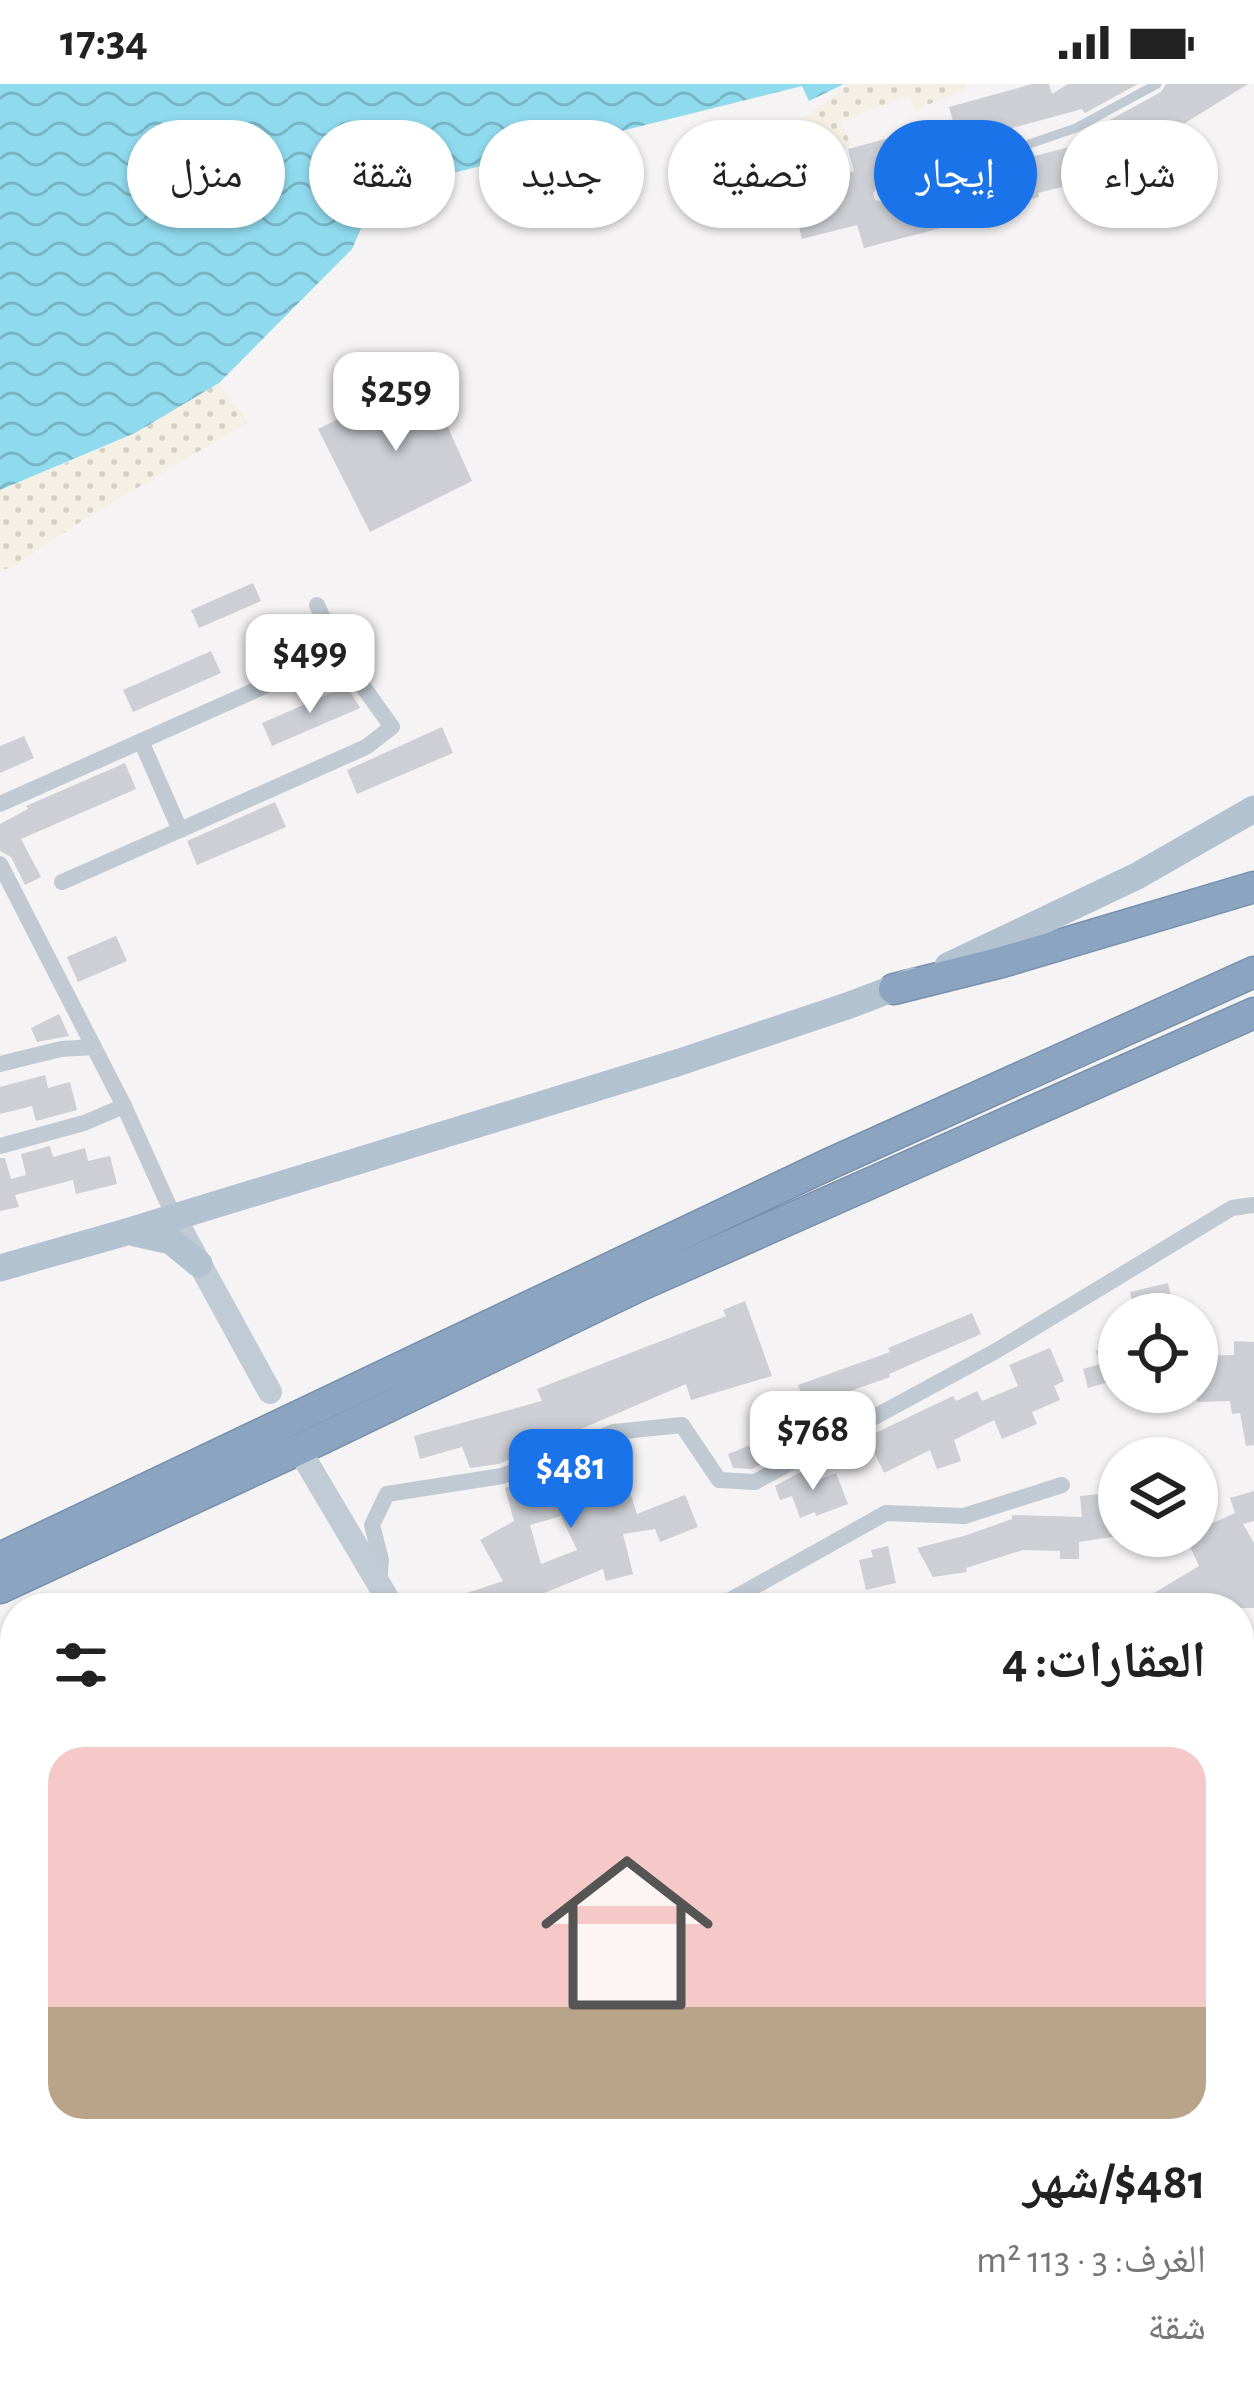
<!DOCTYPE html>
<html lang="ar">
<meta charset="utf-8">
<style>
body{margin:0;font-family:"Alegreya Sans","Noto Naskh Arabic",sans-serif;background:#f6f6f6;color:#222;direction:rtl;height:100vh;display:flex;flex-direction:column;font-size:45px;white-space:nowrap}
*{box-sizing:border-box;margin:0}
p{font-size:39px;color:#767676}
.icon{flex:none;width:66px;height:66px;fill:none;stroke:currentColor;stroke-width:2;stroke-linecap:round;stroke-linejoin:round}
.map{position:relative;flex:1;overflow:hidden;direction:ltr}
.drawer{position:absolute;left:0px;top:1509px;width:1254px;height:807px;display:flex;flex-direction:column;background:#fff;border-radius:48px 48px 0 0;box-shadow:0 3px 9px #0004;direction:rtl}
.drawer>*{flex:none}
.guide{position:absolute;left:36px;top:36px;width:1182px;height:108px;direction:rtl;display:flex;gap:24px}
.buttons{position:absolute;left:1098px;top:1209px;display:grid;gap:24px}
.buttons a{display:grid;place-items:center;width:120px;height:120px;border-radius:50%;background:#fff;box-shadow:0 3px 9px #0004;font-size:60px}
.price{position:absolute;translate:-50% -102px;padding:0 27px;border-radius:24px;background:#fff;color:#222;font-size:39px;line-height:78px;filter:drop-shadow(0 3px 6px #0008)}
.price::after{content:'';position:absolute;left:50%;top:72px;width:36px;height:27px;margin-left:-18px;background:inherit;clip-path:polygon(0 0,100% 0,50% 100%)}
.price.current{background:#1a73e8;color:#fff}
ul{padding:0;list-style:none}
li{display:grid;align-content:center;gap:24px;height:636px;padding:0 48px}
li span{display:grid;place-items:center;height:372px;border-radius:36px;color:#555}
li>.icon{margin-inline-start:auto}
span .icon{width:216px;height:216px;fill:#fffc;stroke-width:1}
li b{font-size:51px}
h2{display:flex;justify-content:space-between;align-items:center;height:144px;padding:0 48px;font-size:51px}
.tag{padding:0 42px;border-radius:54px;background:#fff;box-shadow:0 3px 9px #0004;font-size:42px;line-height:108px}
.tag.current{background:#1a73e8;color:#fff}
.status{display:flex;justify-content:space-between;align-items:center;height:84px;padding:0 60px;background:#fff;direction:ltr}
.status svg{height:33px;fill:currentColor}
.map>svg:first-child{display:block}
</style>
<div class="status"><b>17:34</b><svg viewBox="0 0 49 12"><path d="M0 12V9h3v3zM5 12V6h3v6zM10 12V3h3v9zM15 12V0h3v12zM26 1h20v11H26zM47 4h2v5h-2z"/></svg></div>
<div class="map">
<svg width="1254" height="2315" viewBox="0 0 1254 2315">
<defs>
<pattern id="sand-dots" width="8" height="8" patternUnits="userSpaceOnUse" patternTransform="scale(3)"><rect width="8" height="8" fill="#f5f0e5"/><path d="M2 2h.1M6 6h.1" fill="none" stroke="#d4d0c7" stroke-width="1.8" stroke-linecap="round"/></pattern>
<pattern id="water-waves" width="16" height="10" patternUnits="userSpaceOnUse" patternTransform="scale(3)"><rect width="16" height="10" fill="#90daee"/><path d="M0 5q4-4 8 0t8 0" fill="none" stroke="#78b4c4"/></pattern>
</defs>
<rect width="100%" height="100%" fill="#f5f3f3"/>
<!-- sand -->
<g fill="url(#sand-dots)">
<path d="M848,0H969L959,8L915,26L908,12L841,37L851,61L778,90L766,52L812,28Z"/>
<path d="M219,299L248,338L83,436L13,483L0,486V406L107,362Z"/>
</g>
<!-- water -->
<path fill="url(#water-waves)" d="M0,0H844L809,17L802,2L377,108L352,165L219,299L135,349L0,406Z"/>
<!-- building -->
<g fill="#cdcfd5" fill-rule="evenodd">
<path d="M1032,0H1049L1052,10L1068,0H1138L1085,29L1082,25L953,60L957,75L878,102L873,109L875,116L885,119L962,92L963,99L994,92L992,83L1101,55L1095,44L1161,8L1166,0H1248L1156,57L1105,84L1106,92L1038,109L1039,113L983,129L984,133L864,164L857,141L802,155L789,104L854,87L848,65L953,37L949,23Z"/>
<path d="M425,292L472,397L370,448L318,345Z"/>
<path d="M253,499L261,517L199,544L191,526Z"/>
<path d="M211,567L221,589L133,628L123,606Z"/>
<path d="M347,602L360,624L272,662L262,639Z"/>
<path d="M442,643L453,669L357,710L347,686Z"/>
<path d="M24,652L34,674L0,689V662Z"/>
<path d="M125,679L136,705L21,755L41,793L25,801L11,773L0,767V740L28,725L26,722Z"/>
<path d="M275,718L286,743L197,781L187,757Z"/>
<path d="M116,852L127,877L78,898L67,873Z"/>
<path d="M59,930L69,952L37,958L31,944Z"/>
<path d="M45,991L48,1004L70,998L77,1026L36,1037L32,1022L0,1030V1003Z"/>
<path d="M50,1062L53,1073L85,1064L88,1077L110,1072L117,1100L76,1110L73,1096L15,1111L19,1123L0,1127V1074H5L11,1095L26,1091L21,1070Z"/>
<path d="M1168,1199L1174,1226L1156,1230H1135L1130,1208Z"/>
<path d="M745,1217L772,1292L691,1316L686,1300L499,1380L470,1384L462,1363L420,1375L414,1352L542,1317L537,1305L726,1232L723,1226Z"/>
<path d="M972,1229L981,1250L889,1290L890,1293L806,1323L798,1301L890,1268L888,1264Z"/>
<path d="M1234,1257L1254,1258V1361L1246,1362L1240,1329L1232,1330L1230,1317L1197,1318V1272L1234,1271Z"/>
<path d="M1119,1260V1295L1088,1304L1083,1285L1100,1280L1096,1267Z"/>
<path d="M1050,1264L1064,1297L1054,1302L1060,1316L1032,1328L1037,1340L1002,1355L994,1336L954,1356L961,1377L937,1385L930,1366L884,1389L867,1353L953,1312L956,1317L977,1307L982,1317L1018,1302L1009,1281Z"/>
<path d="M795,1327L804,1357L752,1385L733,1384L728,1370L766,1355L761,1338Z"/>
<path d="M615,1363L637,1430L685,1411L698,1443L660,1458L655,1445L623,1450L633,1490L606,1497L603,1485L542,1510L545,1518L527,1524H473L467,1509L503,1497L480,1456L514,1437L505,1404ZM561,1432L577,1466L541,1480L530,1441Z"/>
<path d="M812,1382L818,1396L836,1389L848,1420L816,1432L815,1428L800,1434L792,1412L780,1416L775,1402Z"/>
<path d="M1254,1407V1437L1243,1440L1254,1459V1524H1129L1199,1482L1185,1452H1197V1446L1235,1429L1230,1414Z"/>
<path d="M1119,1409V1452L1079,1458V1475H1060V1467L1023,1466L966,1484L967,1488L933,1493L917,1464L964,1452L1012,1435V1431L1082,1433L1080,1412L1100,1410L1102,1415Z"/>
<path d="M888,1462L896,1499L866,1506L859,1476L873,1473L871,1466Z"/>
</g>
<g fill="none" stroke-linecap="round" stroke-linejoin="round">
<defs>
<g id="motorway">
<path d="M894,905L1002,878L1254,803"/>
<path d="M0,1474L829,1080L1254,888"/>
<path d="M0,1504L319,1356L641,1201L1254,929"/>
</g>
</defs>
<!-- motorway casing -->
<use href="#motorway" stroke="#7690ad" stroke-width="33"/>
<!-- path -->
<path stroke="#7ad0a6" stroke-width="3" stroke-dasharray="9 6" stroke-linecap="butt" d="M1243,1757L1254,1776"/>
<!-- service -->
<path stroke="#c1cad2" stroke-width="9" d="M882,110L1076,44L1157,0"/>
<!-- minor -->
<g stroke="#c1cad2" stroke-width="16">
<path d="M141,657L180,746L366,663L392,643L339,569"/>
<path d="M0,720L339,569L317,521"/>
<path d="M0,780L124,1022L174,1133"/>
<path d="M62,798L180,746"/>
<path d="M0,980L61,965L94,963"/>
<path d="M0,1062L84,1039L124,1022"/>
<path d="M379,1500L381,1476L372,1441L387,1410L502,1392L614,1348L682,1341L719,1396L755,1398L996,1267L1232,1124L1254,1121"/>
<path d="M716,1524L886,1429L964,1432L1062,1401"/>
<path d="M1239,2043L1254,2035"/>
<path d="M0,2260L15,2252"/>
<path d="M314,2301L339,2315"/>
<path d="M1168,2301L1176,2315"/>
<path d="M138,2315L178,2306L224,2307L241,2301"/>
<path d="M606,2315L644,2301"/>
<path d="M704,2315L711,2301"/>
<path d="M1076,2315L1093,2301"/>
</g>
<!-- secondary -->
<g stroke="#c1cbd6" stroke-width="24">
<path d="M174,1133L270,1308"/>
<path d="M300,1367L393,1524"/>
<path d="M792,2301L799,2315"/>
</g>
<!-- primary -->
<g stroke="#b3c2d1" stroke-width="27">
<path d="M948,882L1137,792L1254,725"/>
<path d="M135,1149L171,1157L199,1180"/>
<path d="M0,1184L123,1149L680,978L847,922L913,897"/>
</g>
<!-- motorway -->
<use href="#motorway" stroke="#8ba5c1" stroke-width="30"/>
</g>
</svg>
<div class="buttons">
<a><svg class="icon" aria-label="locate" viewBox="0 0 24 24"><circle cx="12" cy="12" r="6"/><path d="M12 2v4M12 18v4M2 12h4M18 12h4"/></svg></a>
<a><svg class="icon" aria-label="layers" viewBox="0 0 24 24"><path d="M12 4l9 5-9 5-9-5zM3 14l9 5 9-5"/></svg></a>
</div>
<b class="price" style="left:396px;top:370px">$259</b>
<b class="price" style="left:310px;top:632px">$499</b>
<b class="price" style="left:813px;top:1409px">$768</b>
<b class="price current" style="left:571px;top:1447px">$481</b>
<div class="guide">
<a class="tag">شراء</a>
<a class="tag current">إيجار</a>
<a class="tag">تصفية</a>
<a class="tag">جديد</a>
<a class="tag">شقة</a>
<a class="tag">منزل</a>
</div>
<section class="drawer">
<h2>العقارات: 4<svg class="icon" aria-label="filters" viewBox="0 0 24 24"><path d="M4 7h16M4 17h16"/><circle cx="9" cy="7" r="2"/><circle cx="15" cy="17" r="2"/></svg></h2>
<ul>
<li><span style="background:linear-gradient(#f6c9c9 70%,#b9a48a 0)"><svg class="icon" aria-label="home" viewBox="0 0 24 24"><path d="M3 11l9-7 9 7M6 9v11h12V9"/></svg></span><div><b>$481/شهر</b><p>الغرف: 3 · 113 m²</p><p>شقة</p></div></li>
</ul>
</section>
</div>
